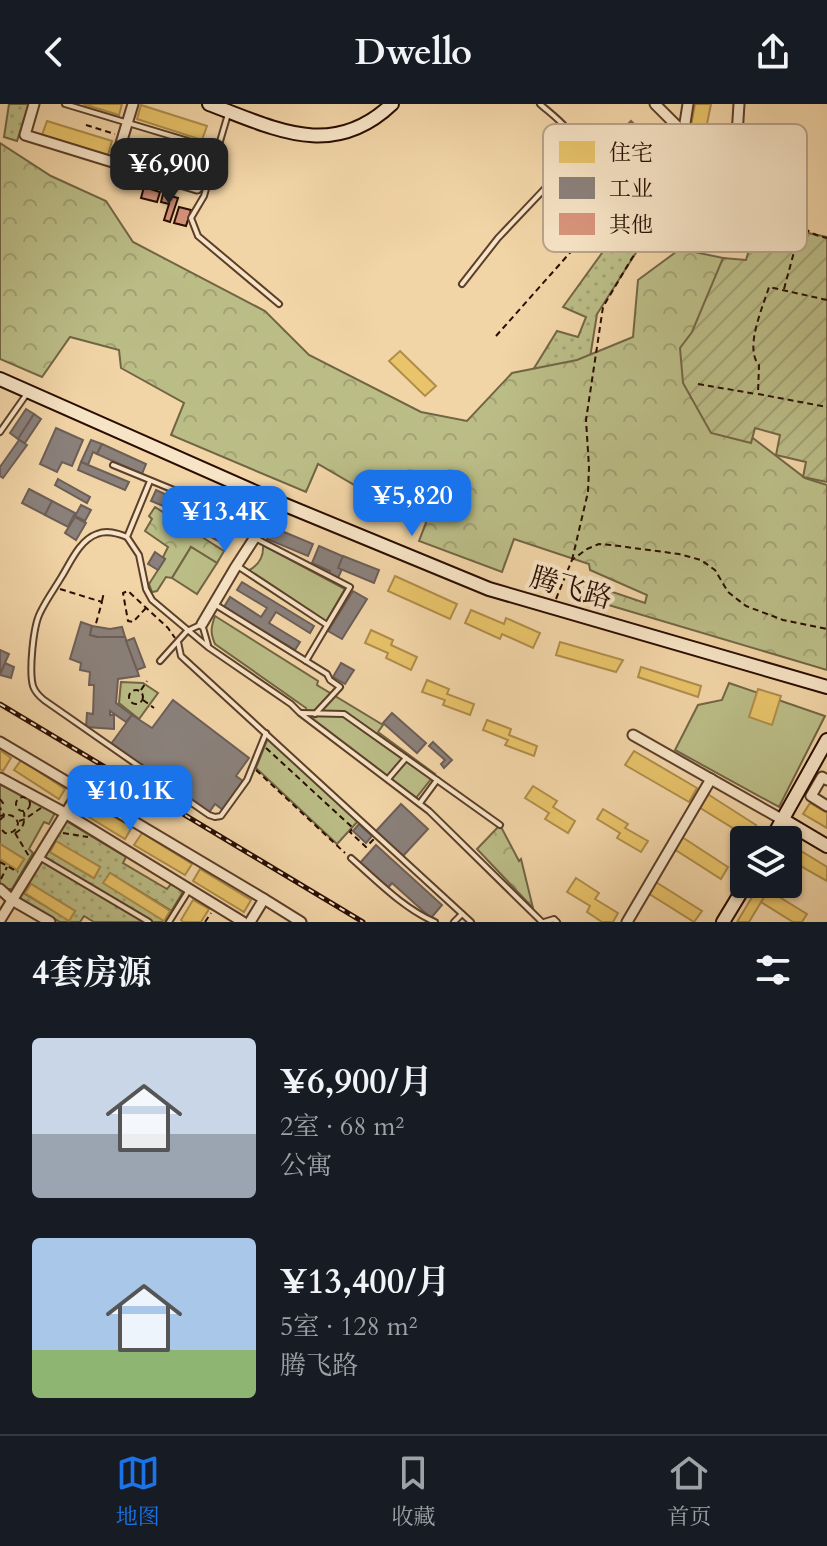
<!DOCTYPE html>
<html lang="zh">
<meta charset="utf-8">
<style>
body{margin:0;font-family:Cardo,"Noto Serif SC",serif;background:#20242c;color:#f1f3f6;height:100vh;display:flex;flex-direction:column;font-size:30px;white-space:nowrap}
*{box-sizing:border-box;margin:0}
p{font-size:26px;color:#9ea1a6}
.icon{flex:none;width:44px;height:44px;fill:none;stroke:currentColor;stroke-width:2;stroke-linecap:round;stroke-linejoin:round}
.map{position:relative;height:818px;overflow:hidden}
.drawer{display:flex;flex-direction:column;background:#171b24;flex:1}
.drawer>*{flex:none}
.controls{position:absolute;left:730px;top:722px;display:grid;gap:16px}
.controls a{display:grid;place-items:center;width:72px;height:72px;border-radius:8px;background:#171b24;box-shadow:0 2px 6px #0004;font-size:40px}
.price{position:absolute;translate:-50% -68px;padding:0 18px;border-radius:16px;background:#1a73e8;color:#fff;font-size:26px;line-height:52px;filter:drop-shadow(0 2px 4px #0008)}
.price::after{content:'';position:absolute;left:50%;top:48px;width:24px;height:18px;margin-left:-12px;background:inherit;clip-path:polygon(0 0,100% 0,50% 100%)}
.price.current{background:#222;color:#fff}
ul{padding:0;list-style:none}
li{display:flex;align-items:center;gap:24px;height:200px;padding:0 32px}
li span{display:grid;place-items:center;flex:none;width:224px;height:160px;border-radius:8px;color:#555}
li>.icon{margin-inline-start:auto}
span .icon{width:96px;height:96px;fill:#fffc;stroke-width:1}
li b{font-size:34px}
h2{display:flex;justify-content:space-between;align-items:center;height:96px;padding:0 32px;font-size:34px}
header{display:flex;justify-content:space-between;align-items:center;height:104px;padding:0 32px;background:#171b24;font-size:36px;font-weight:700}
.tabs{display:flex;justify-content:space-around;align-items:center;height:112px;border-top:2px solid #363941;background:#171b24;font-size:22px;color:#9ea1a6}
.tabs a{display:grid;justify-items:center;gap:4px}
.tabs .current{color:#1a73e8}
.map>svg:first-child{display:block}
</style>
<header><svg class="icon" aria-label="back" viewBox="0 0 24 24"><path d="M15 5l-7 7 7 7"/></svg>Dwello<svg class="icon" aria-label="share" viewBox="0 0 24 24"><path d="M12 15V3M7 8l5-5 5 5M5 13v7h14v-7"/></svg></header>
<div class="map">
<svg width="827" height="818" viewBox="0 0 827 818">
<defs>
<pattern id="grass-dots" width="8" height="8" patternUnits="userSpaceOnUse" patternTransform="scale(2)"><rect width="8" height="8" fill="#bbbd87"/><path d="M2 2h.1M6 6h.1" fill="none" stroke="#a1a173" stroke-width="1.8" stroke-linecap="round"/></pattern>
<pattern id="forest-crowns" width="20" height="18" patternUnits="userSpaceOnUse" patternTransform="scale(2)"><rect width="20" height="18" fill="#bbbd87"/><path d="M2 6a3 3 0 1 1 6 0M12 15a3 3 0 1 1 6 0" fill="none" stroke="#a1a173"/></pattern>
<pattern id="garden-furrows" width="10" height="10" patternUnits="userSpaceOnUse" patternTransform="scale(2)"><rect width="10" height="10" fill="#bbbd87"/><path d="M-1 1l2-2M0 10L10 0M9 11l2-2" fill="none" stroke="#a1a173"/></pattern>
</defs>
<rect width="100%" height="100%" fill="#f2d5a7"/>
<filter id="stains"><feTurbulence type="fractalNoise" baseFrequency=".0025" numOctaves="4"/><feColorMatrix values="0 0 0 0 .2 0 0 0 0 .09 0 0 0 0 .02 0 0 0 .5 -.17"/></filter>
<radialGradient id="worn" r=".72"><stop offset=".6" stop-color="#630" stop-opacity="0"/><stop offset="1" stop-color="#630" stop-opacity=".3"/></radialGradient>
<!-- grass -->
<g fill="url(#grass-dots)" stroke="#726544" stroke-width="2" fill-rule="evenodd">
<path d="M9,0H29L17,37L4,33Z"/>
<path d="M667,100L597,210L589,260L528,274L557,227L578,233L586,213L563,203L615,131L634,114Z"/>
<path d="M66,717L126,753L123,759L167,785L171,780L184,786L165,818H94L84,812L80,818H60L20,794ZM56,738L100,763L94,774L50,748ZM110,769L170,806V807L104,779ZM31,780L75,807L69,816L25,790Z"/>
</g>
<!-- forest -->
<g fill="url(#forest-crowns)" stroke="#726544" stroke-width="2">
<path d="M0,39L51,72L106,97L133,138L265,207L309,251L421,308L467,317L512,269L577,256L633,233L638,176L680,145L728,155L708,226L681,243L691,294L741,325L805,374L827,381V566L575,491L580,477L645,499L647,491L590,466L589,460L514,435L502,468L419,437L430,408L363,386L318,360L306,388L171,331L184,299L121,264L119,246L70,233L42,273L0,255Z"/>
<path d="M155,403L224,447L217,459L191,443L172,474L166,473L157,487L152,488L149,480L165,455L163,453L168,443L145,427L152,415L149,412Z"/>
<path d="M500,721L519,757L521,755L533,804L477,745Z"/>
</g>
<!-- park -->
<g fill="#bbbd87" stroke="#726544" stroke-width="2">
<path d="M631,17L639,25L625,41L616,32Z"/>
<path d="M263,441L345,485L326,518L248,467C259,461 264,453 263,441Z"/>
<path d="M191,443L217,459L197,490L172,474Z"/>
<path d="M215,512L318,577L317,581L383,621L378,628L435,670L416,694L308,613L306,604L215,540C210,529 211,523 215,512Z"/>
<path d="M121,578L143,579L158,589L139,615L119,599Z"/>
<path d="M729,579L825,612L779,703L675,646L698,601L722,596Z"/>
<path d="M268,634L358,717L337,740L256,664Z"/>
<path d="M0,678L55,709L49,720L44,718L29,745L33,749L12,785H6L0,780V755L17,766L24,755L0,740Z"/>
</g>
<!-- garden -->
<path fill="url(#garden-furrows)" stroke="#726544" stroke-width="2" d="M757,118L827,133V378L803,373L806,358L776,351L780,331L755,324L751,339L711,329L683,279L680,244L692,228L723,154L746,156Z"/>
<!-- homes -->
<g fill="#e9c46a" stroke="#af8d4a" stroke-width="2">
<path d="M83,0H122L119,11Z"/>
<path d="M695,0H711L703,40L688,38Z"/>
<path d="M141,1L207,22L202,36L137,15Z"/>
<path d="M47,17L112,37L108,51L42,31Z"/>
<path d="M133,40L199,61L194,75L129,54Z"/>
<path d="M400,247L436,282L425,292L389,257Z"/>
<path d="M395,472L457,500L450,515L388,487Z"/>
<path d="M471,506L504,520L506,514L540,529L533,544L502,530L500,535L465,519Z"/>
<path d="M371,526L393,536L391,541L417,553L411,566L386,554L388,549L365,539Z"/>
<path d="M560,538L623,556L616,568L556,551Z"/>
<path d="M641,563L701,582L698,593L638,573Z"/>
<path d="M427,576L449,585L447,590L474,600L470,611L443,601L445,596L422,588Z"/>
<path d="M758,585L781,592L772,621L749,613Z"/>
<path d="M487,616L511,625L509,631L537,642L534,652L505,641L508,636L483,626Z"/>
<path d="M0,646L11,654L3,667L0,665Z"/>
<path d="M634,647L697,684L689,698L625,661Z"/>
<path d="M21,656L65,685L59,695L14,666Z"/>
<path d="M533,682L557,697L553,703L575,717L568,729L545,715L549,709L525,694Z"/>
<path d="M706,689L756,721L749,734L697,702Z"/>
<path d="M81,693L132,723L125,735L74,704Z"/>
<path d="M810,699L827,709V724L803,710Z"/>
<path d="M603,705L628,720L625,724L648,737L641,748L617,734L620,729L597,715Z"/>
<path d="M142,729L192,760L185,771L134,741Z"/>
<path d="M682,733L728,763L721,775L674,745Z"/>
<path d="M56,737L100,763L94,774L50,748Z"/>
<path d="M788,739L827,763V777L788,755Z"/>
<path d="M0,740L24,755L17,766L0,755Z"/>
<path d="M200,765L251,796L244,808L193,777Z"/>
<path d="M110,769L170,807L164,817L103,779Z"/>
<path d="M576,774L599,789L595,795L618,809L613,818H602L587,808L590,802L567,788Z"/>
<path d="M651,775L702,807L694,818L643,786Z"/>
<path d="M31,780L75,807L69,817L25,789Z"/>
<path d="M754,780H758L807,810L802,818H793L748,790Z"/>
<path d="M760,780H772L749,818H737Z"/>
<path d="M193,796L209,805L201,818H183L181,816Z"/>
</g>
<!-- industry -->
<g fill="#8a817c" stroke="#6d5e57" stroke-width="2">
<path d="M26,305L34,310L18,335L10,329Z"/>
<path d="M34,310L41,315L25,339L18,335Z"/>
<path d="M56,324L83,336L72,362L62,358L57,368L40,360Z"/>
<path d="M19,336L27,341L3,374L0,372V363Z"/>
<path d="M91,336L102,340L97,350L93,348L88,361L81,358Z"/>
<path d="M102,340L146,360L142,370L97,350Z"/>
<path d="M81,358L129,378L125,386L78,366Z"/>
<path d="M58,375L90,393L87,399L55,381Z"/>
<path d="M29,385L52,397L45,411L22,399Z"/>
<path d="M156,386L173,394L168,404L151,397Z"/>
<path d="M52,397L75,409L68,423L45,411Z"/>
<path d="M187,398L229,421L220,438L178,415Z"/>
<path d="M81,401L91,406L85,417L75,412Z"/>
<path d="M75,413L86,419L76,436L65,429Z"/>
<path d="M272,423L313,440L308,452L267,435Z"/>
<path d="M319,442L347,454L338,474L328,470L330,467L312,459Z"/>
<path d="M155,448L165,455L158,466L148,460Z"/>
<path d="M343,452L379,466L374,479L338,464Z"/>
<path d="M242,478L314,522L310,529L276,508L269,519L300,538L295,546L224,503L230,493L261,513L267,504L237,486Z"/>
<path d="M353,487L367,495L342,535L328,527Z"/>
<path d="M81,518L92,522L90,531L98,533H125L137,566L139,572L118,575L116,599L132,611L126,618L110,607V611H114V625L86,623L87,609L93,610L94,581H89L90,568L80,566L81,559L70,555Z"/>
<path d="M92,522L110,525L122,523L125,533H98L90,531Z"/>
<path d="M134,534L145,563L137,566L126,537Z"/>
<path d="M0,546L9,550L0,570Z"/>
<path d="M5,559L14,563L11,574L0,571Z"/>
<path d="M341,559L354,566L345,580L333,573Z"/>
<path d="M173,596L249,654L236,672L243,677L223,706L215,700L208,710L111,640L132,611L152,624Z"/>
<path d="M392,609L426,639L417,649L383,619Z"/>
<path d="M433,638L452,656L444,664L441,660L445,656L429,642Z"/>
<path d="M401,700L428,725L403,752L376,727Z"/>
<path d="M359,720L372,732L366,739L353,727Z"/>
<path d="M376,741L442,801L431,814L392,779L387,785L359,760Z"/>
</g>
<!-- building -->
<g fill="#d7947c" stroke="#290d00" stroke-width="2">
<path d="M144,83L160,88L157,98L141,94Z"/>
<path d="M163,90L178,94L170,118L164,116L169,100L161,98Z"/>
<path d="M179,103L191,106L186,122L174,119Z"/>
</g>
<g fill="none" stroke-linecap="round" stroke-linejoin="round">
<defs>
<g id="lane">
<path d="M65,0L208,43"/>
<path d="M228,10L204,92L191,114L198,132L279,200"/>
<path d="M462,180L498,134L570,58C571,54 574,50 574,46C577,27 552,11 540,0"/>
<path d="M0,328L26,291"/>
<path d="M113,361L191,393L255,434L350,483L306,557"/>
<path d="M150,377L127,433L139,451L146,485L152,496L208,543L291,600L300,609L429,707L542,818"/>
<path d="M127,433C117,429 107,426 97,430C80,436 71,457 62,472C55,484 46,496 40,509C33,523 29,567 33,582C35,588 39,592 44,596L209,711L215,713L221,712L247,676L266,629"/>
<path d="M239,463L327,521"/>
<path d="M216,501L327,570L330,576L340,583L315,610"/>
<path d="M178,538L181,552L471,818"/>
<path d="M160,557L187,527L202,520L208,541"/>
<path d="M301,609L344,610L437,676L420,699"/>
<path d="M388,675L406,654"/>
<path d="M437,676L500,721"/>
<path d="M41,754L149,818"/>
<path d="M351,754C376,776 404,805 435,818"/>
<path d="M169,818L189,786"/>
<path d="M454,818L462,810"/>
<path d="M544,818L554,815L557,818"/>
</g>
<g id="street">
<path d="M34,0L25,31L197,84"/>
<path d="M655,0L683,28"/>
<path d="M736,47L739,0"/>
<path d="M115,59L133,0"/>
<path d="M660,65L682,38L688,0"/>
<path d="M202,520L235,464L278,398"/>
<path d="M633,631L783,716"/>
<path d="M0,638L264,795L250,818"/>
<path d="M0,674L65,709L243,818"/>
<path d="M827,676L822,673L811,692L827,702"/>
<path d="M0,785L12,796L50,818"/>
<path d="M264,795L301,818"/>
<path d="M0,816L80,686"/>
<path d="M627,818L711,675"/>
</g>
<g id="secondary">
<path d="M209,0C274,24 332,57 392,0"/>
<path d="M0,275L278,398L489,485L827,583"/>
<path d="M783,716L827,742"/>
<path d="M771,736L827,636"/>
<path d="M723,818L746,780"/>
</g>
</defs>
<!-- lane casing -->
<use href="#lane" stroke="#5b3f2a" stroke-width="8"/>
<!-- street casing -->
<use href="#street" stroke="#5b3f2a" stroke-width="13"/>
<!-- secondary casing -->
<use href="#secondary" stroke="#290d00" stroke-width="16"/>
<!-- path -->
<g stroke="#290d00" stroke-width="2" stroke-dasharray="6 4" stroke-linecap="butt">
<path d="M86,21L115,30"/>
<path d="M132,36L204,58"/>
<path d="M730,54C725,61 721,69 721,78C719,112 777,100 796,113C800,116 801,120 804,123C810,130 819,132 827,134"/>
<path d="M672,63L730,54"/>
<path d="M784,185L794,148"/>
<path d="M827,196L769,183C763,203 744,244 759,261L758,290L827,303"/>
<path d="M496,232L624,88L649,78L653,72"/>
<path d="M698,280L756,290"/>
<path d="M572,456L588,388L589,363L586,316L603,203L632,154L659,118L696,59"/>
<path d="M60,485L102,498L95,523"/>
<path d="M556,495L572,456L587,445L599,440L611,441L679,450L701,456L715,466L728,488L746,502L783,516L827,525"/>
<path d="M102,497L104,488"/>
<path d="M146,504L133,518L128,517L123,489L128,487L168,524L175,534"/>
<path d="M141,586L147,577"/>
<circle cx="136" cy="593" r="7"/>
<path d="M143,596L154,604"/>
<path d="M266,644L353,724L350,728L366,743L374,735"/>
<path d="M256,666L345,749"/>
<circle cx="23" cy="700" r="7"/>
<path d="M0,695L3,699L1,704"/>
<path d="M0,712L4,711L0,704"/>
<path d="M0,716C6,708 15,710 18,719C17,726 12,730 5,729L0,724"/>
<path d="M19,717L25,715L41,704"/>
<path d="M15,729L30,754"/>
<path d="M15,729C24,725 25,717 24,708"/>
<path d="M63,729L88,733"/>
<path d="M0,758L18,768"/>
<path d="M1,775L7,763"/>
<path d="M205,818L211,809"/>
</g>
<!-- lane -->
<use href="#lane" stroke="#f7e4c6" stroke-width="4"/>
<!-- street -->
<use href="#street" stroke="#f7e4c6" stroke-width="9"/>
<!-- secondary -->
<use href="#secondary" stroke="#f7e4c6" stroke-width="12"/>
<defs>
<path id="rail" d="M0,600L363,818"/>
</defs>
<!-- rail casing -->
<use href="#rail" stroke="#290d00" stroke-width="5"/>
<!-- rail -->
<use href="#rail" stroke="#f7e4c6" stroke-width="2" stroke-dasharray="6" stroke-linecap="butt"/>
</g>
<g text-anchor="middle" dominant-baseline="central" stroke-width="8" stroke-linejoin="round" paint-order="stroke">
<!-- street labels -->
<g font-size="28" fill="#290d00" stroke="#f7e4c6">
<text transform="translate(571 484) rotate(16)">腾飞路</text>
</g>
</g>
<!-- legend -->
<rect x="543" y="20" width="264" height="128" rx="12" fill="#f7e4c6" stroke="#b9a48b" stroke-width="2"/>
<rect x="559" y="37" width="36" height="22" fill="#e9c46a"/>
<rect x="559" y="73" width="36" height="22" fill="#8a817c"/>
<rect x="559" y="109" width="36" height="22" fill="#d7947c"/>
<g font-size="22" fill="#290d00">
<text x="609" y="56">住宅</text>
<text x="609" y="92">工业</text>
<text x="609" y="128">其他</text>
</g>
<rect width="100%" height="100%" filter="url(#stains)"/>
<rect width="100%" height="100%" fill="url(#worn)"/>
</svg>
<div class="controls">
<a><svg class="icon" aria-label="layers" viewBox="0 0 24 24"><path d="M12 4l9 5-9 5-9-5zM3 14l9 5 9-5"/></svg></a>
</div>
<b class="price current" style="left:169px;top:102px">¥6,900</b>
<b class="price" style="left:412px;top:434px">¥5,820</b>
<b class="price" style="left:225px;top:450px">¥13.4K</b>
<b class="price" style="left:130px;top:729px">¥10.1K</b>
</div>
<section class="drawer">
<h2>4套房源<svg class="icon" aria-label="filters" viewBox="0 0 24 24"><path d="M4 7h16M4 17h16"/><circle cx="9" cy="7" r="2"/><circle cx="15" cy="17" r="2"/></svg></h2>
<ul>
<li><span style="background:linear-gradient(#c9d6e8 60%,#9aa5b1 0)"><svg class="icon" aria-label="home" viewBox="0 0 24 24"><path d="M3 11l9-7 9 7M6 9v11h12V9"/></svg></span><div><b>¥6,900/月</b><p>2室 · 68 m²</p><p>公寓</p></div></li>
<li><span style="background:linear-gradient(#a9c7e8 70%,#8fb573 0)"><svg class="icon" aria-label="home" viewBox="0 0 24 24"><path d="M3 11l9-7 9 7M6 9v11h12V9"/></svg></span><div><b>¥13,400/月</b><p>5室 · 128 m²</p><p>腾飞路</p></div></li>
</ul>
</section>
<nav class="tabs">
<a class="current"><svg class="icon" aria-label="map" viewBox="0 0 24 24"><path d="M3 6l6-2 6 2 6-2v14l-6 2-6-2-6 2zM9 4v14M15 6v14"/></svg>地图</a>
<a><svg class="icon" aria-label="saved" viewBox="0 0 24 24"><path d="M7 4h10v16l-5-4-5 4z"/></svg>收藏</a>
<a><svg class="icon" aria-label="home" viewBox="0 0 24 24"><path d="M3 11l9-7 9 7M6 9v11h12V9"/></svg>首页</a>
</nav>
